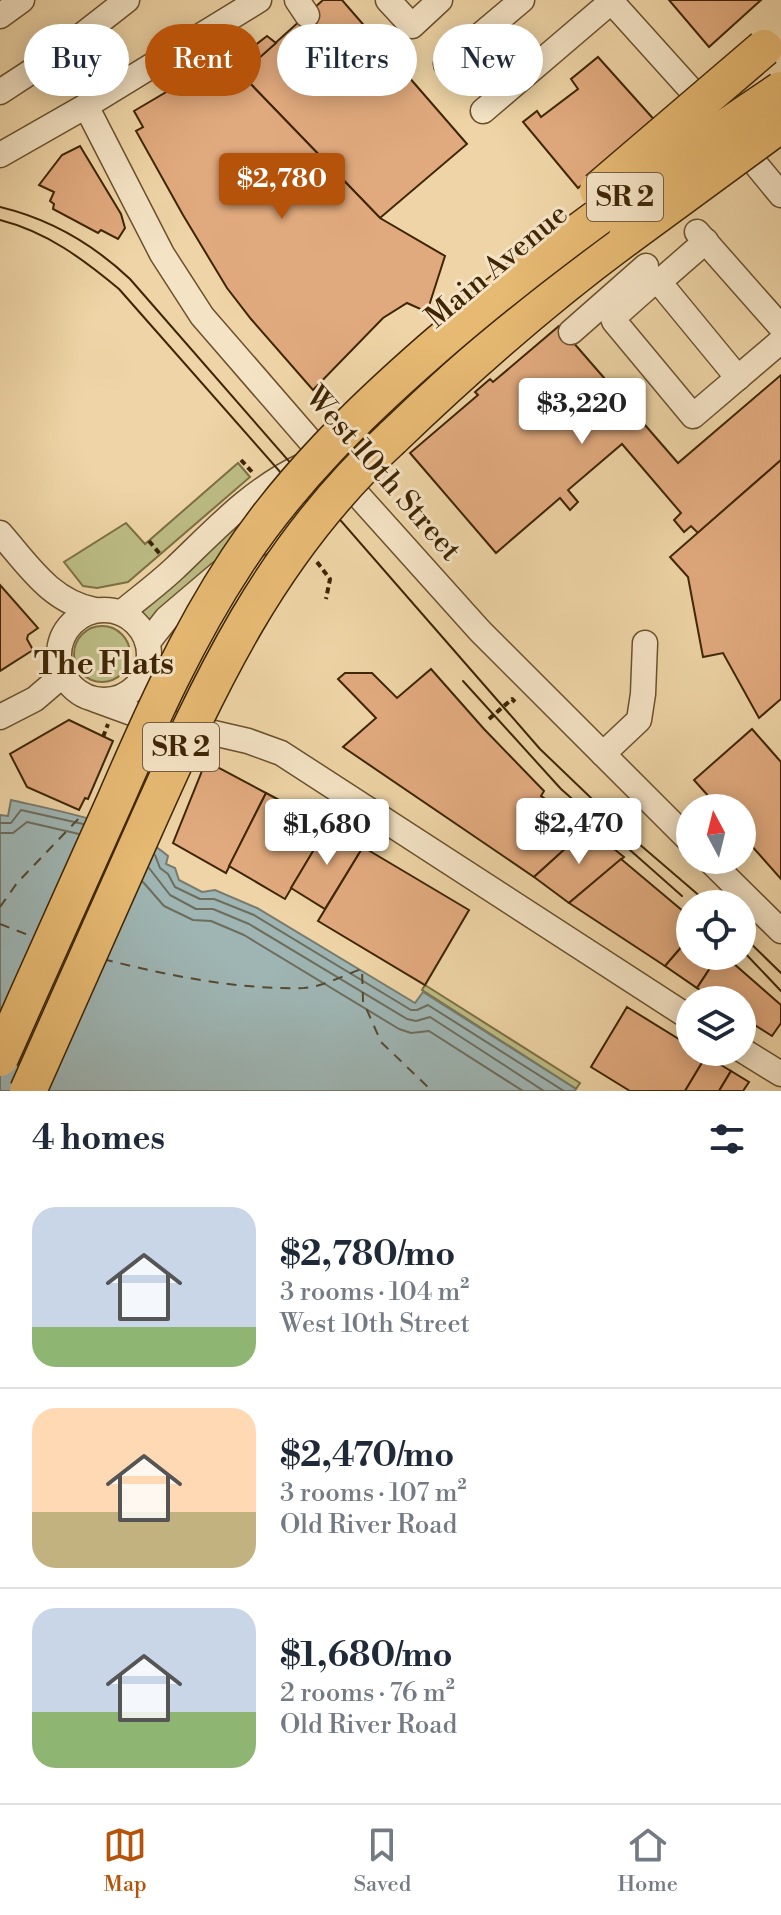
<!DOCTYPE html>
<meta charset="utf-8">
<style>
body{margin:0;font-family:"Libre Bodoni",serif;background:#f2f2f3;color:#1f2937;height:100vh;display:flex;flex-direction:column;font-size:30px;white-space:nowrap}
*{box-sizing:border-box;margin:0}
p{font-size:26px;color:#747a83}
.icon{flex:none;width:44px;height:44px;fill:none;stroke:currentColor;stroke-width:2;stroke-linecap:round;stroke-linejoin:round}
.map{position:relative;height:1091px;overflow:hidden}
.sheet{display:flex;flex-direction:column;background:#fff;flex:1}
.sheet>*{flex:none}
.banner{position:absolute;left:24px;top:24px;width:734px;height:72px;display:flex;gap:16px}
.needle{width:52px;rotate:353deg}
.buttons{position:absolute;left:676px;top:794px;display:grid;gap:16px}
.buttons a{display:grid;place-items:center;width:80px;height:80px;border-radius:50%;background:#fff;box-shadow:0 4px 20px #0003;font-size:40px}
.price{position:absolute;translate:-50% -68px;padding:0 18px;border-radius:8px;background:#fff;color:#222;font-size:26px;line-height:52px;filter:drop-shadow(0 2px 4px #0008)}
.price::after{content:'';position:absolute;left:50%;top:48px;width:24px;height:18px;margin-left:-12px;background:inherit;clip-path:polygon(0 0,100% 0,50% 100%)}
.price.on{background:#b45309;color:#fff}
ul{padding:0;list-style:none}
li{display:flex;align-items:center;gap:24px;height:200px;padding:0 32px}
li+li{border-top:2px solid #e0e1e3}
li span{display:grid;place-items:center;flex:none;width:224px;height:160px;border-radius:24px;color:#555}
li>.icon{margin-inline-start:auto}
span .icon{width:96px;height:96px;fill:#fffc;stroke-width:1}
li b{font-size:34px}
h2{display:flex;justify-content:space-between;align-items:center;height:96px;padding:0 32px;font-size:34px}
.pill{padding:0 28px;border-radius:36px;background:#fff;box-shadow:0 4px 20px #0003;font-size:28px;line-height:72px}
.pill.on{background:#b45309;color:#fff}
.tab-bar{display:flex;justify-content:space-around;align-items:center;height:112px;border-top:2px solid #e0e1e3;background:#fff;font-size:22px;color:#747a83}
.tab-bar a{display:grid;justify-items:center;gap:4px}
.tab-bar .on{color:#b45309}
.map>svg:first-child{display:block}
</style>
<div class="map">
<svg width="781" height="1091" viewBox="0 0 781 1091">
<rect width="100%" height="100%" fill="#eed4a6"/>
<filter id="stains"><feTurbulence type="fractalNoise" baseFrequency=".0025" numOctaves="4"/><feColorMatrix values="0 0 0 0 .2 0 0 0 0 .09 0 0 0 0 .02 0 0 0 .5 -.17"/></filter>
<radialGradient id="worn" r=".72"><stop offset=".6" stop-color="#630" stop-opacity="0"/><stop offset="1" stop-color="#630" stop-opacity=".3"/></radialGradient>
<!-- green -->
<g fill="#bcbc84" stroke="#7d7044" stroke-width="2">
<path d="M238,463L250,477L128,582L97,588L83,586L64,562L126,523L145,544Z"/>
<path d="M261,504L272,517L150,624L134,607Z"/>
<circle cx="102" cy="654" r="28"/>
<path d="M425,985L580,1083L576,1089L422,990Z"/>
</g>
<!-- water -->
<path fill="#9eb5b3" stroke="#787b6d" stroke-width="2" d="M11,800C59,811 132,824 168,856L166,864L175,868L179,880L202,892L215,890L257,908L415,1003L423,992L576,1089L574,1091H0V815L8,816Z"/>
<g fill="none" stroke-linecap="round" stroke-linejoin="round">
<!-- shore -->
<g stroke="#6e6d5c" stroke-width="2">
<path d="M0,823H11L21,810L83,824"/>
<path d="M0,833H13L27,822L79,834"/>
<path d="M155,855L160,868L168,874L175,887L200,899H214L254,915L411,1010H417L428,1005L564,1091"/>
<path d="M149,868L170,895L196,909H213L249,924L407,1019L416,1021L430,1017L544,1091"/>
<path d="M143,882L164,906L193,920L211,921L244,935L399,1029L411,1033L429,1031L523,1091"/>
</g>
<!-- ferry -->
<g stroke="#564930" stroke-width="2" stroke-dasharray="10 8" stroke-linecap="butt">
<path d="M0,907L17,883L82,815"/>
<path d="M0,924L36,938"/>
<path d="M103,959C165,975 239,990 304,988C322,987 344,975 362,969L363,1001L381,1042L432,1091"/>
</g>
</g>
<!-- building -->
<g fill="#e1aa7e" stroke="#3e2504" stroke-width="2">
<path d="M323,0H342L467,144L380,218L241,74Z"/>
<path d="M669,0H761L709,47Z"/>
<path d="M267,36L276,43L241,74L380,218L445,256L427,312L407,303L383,318L313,390L251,319L227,288L183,215L136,131L143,127L134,111L185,81L195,92Z"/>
<path d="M598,57L658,124L578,188L523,122L537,111L541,117L578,89L571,79Z"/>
<path d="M80,146L121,214L125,228L118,239L101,230L98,233L53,209L54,204L50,201L54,192L39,185L62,155Z"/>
<path d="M559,326L678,463L781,375V460L698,533L691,526L684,532L674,520L681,513L622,444L568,490L578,502L570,510L560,498L496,553L410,453L478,395L475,392L490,379L493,382Z"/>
<path d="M781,460V699L759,718L723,653L703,657L688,577L670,557Z"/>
<path d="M0,585L38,628L28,635L27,639L33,650L0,671Z"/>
<path d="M431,669L484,729L544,791L541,796L588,828L534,877L343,747L376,718L338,679L345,673H372L397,698Z"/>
<path d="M69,720L113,741L88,799L85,798L79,810L27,787L10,754Z"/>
<path d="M752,729L781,762V879L742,835V808H719L694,780Z"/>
<path d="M206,761L266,793L226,873L173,843Z"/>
<path d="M266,793L328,826L285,899L229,866Z"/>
<path d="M328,826L363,847L325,909L291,888Z"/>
<path d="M588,828L624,857L569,903L534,877Z"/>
<path d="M363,847L469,910L425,985L318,921Z"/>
<path d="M621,859L690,917V937L665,966L569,903Z"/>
<path d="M690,937V956H718L697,988L665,966Z"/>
<path d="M718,956H725L781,1005V1023L772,1036L742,1017V1000H716L697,988Z"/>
<path d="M627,1007L690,1046V1052H700L706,1056L685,1091H630L591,1067Z"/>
<path d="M706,1056L731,1071L719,1091H685Z"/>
<path d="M731,1071L749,1082L743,1091H719Z"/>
</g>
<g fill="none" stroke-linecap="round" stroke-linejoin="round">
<defs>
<g id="minor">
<path d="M297,0L307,15"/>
<path d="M388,0L412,26L440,0"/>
<path d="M610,0L710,111"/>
<path d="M0,16L22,0"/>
<path d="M446,64L522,0"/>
<path d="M0,92L58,54L127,0"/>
<path d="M86,106L162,254L202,316L339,474L480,631L690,841"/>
<path d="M483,111L613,0"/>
<path d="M735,139L781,195"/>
<path d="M0,155L86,106L259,0"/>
<path d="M697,232L781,327"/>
<path d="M706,241L659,282L738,378"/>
<path d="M657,279L613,318L614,321L693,416L781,341"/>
<path d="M571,332L646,266"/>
<path d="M0,533C28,565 51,602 95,610"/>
<path d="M259,544L296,516L317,497"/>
<circle cx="104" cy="655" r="45"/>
<path d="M121,613C139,598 158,584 175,568C215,530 251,490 302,466"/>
<path d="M148,642L167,618L220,573"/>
<path d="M96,700L140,716L248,741L281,753L690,1018"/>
<path d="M0,717L35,699L63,675"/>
<path d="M603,754L639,720L643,694L645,643"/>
<path d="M709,860L781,931"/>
<path d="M742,1050L781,1074"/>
</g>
<path id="highway" d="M392,438C466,367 544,298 627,237"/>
</defs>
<!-- minor casing -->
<use href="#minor" stroke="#6a512c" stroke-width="27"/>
<!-- highway casing -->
<use href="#highway" stroke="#3e2504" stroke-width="39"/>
<!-- path -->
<g stroke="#3e2504" stroke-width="4" stroke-dasharray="6 4" stroke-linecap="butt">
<path d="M241,460L253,473"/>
<path d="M149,541L160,554"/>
<path d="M317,562L330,579L326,599"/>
<path d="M489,719L512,699L515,702"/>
<path d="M103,737L108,724"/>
</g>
<!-- minor -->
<use href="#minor" stroke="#f4e3c5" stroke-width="24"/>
<!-- highway -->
<use href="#highway" stroke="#e7ba73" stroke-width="36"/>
<!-- tram -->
<g stroke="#3e2504" stroke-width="2">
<path d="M0,207C50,219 93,244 130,279L540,749L638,843L709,904"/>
<path d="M0,220C47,232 83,259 119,289L318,515"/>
<path d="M463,681L561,789L682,896"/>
<path d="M742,935L781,973"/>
<path d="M742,950L781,991"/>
</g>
<defs>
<g id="highway-bridge">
<path d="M598,190L764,48"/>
<path d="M627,237L781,124"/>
<path d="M0,1058C38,972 77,886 115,801C151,718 187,637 237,561C290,480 359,413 431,350C541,254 660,171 781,90"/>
<path d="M28,1091C66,1004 105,917 144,830C210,682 270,550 392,438"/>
</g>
</defs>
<!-- highway-bridge casing -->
<use href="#highway-bridge" stroke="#3e2504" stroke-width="39" stroke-linecap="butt"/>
<!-- highway-bridge -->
<use href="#highway-bridge" stroke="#e7ba73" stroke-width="36"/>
</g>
<g text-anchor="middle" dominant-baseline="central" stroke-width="6" stroke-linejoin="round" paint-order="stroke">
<!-- shield labels -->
<g fill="#f4e3c5" stroke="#755e3e" stroke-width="2">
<rect x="587" y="173" width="76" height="48" rx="6"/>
<rect x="143" y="723" width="76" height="48" rx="6"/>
</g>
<g font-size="28" font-weight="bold" fill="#3e2504">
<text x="625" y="197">SR 2</text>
<text x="181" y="747">SR 2</text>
</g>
<!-- street labels -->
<g font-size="30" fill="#3e2504" stroke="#f4e3c5">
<text transform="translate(497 266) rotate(-40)">Main Avenue</text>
<text transform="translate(383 474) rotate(49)">West 10th Street</text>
</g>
<!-- neighbourhood labels -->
<g font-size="32" font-weight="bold" fill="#3e2504" stroke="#f4e3c5">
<text x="104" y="664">The Flats</text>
</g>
</g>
<rect width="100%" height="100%" filter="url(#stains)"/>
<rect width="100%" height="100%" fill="url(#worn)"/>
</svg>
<div class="buttons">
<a><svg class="needle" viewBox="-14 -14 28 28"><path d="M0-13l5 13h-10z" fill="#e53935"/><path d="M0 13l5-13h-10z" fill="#747a83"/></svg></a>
<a><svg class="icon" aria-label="locate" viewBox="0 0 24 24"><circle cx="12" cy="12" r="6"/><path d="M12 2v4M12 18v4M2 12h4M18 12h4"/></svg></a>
<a><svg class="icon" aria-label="layers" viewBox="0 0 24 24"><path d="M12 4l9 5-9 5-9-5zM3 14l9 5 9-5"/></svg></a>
</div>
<b class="price on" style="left:282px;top:221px">$2,780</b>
<b class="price" style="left:582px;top:446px">$3,220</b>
<b class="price" style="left:579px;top:866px">$2,470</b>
<b class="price" style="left:327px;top:867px">$1,680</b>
<div class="banner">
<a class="pill">Buy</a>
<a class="pill on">Rent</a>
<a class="pill">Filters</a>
<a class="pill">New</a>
</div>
</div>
<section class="sheet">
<h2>4 homes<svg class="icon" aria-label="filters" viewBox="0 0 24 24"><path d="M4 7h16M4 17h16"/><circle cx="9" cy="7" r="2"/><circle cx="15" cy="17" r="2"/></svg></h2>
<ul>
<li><span style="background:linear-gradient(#c9d6e8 75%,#8fb573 0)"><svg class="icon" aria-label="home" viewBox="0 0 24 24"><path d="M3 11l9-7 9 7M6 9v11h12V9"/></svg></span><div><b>$2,780/mo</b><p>3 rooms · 104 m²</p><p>West 10th Street</p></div></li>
<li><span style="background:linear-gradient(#ffd9b3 65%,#c2b280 0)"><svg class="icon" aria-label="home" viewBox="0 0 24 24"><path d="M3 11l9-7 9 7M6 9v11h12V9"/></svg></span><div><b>$2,470/mo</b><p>3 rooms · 107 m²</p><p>Old River Road</p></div></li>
<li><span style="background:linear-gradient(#c9d6e8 65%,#8fb573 0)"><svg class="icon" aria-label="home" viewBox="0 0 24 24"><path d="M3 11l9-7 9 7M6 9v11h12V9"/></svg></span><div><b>$1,680/mo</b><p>2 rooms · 76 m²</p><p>Old River Road</p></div></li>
</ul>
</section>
<nav class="tab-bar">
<a class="on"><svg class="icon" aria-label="map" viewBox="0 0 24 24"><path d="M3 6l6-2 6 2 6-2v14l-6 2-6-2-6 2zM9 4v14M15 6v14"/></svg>Map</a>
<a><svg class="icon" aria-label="saved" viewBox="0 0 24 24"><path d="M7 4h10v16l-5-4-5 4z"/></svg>Saved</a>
<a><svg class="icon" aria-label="home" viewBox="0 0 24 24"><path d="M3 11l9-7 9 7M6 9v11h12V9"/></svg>Home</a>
</nav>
